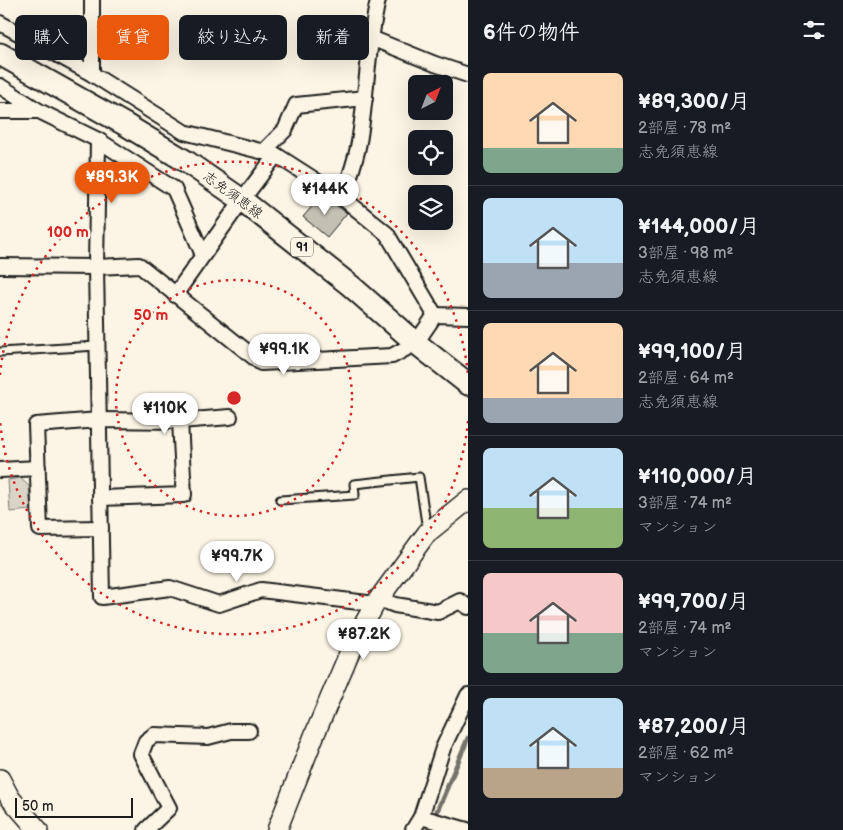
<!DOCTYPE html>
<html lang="ja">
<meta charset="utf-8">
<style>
body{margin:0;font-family:"Balsamiq Sans","Klee One",sans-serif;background:#242831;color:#f1f3f6;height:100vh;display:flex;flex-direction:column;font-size:19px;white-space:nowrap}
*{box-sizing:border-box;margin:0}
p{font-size:16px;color:#9ea1a6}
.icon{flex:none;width:28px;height:28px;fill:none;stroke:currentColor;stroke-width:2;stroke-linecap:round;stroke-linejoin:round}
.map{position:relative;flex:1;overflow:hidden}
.panel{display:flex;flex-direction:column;background:#171b24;width:375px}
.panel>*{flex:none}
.hud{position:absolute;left:15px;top:15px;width:378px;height:45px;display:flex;gap:10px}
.needle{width:32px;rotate:42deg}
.fabs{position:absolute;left:408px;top:75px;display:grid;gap:10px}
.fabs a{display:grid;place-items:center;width:45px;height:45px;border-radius:8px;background:#171b24;box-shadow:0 5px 20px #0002;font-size:25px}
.scale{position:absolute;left:15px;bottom:12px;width:118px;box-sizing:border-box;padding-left:5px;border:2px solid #1c1c1c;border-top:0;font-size:14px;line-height:18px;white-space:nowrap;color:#1c1c1c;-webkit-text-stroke:4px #fcf5e5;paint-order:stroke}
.price{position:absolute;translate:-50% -42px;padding:0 11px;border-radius:18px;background:#fff;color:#222;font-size:16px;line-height:32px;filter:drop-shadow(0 1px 2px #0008)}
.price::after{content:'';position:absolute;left:50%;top:30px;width:15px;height:11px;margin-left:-8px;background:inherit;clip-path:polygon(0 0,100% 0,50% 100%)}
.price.active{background:#ea580c;color:#fff}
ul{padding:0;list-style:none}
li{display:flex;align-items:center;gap:15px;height:125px;padding:0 15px}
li+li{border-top:1px solid #363941}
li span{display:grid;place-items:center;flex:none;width:140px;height:100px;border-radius:8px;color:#555}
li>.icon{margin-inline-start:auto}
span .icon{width:60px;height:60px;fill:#fffc;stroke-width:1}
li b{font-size:21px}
h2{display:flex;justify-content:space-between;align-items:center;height:60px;padding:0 15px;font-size:21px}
.tag{padding:0 18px;border-radius:8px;background:#171b24;box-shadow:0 5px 20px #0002;font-size:18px;line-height:45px}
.tag.active{background:#ea580c;color:#fff}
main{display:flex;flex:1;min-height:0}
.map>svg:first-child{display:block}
</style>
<main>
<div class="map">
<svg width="468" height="830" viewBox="0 0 468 830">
<rect width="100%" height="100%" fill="#fcf5e5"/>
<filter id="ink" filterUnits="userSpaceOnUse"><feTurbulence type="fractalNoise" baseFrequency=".02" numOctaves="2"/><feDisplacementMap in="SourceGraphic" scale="10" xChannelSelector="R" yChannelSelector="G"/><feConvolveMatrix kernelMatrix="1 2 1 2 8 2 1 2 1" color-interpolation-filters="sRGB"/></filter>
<g filter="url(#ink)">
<!-- green -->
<path fill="#dbd5c8" stroke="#7c7872" d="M20,478L29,486L31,510L10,512L8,480Z"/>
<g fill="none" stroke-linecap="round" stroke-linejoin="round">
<!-- stream -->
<path stroke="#75726c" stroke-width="5" d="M428,830L430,828L468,738"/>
</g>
<!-- building -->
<path fill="#c4c0b3" stroke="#1c1c1c" d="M322,195L347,213L327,237L303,217Z"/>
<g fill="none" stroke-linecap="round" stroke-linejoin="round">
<defs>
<g id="lane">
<path d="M0,352L97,346"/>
<path d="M280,500L355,495L354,484L419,477L427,530"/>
</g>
<g id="street">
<path d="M92,0V74"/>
<path d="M0,23L92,74L184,132L276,155L343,198L387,234L435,315L416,343L392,356L261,363L139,265L96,267L0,266"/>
<path d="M371,38L435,64L468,75"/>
<path d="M0,86L39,111L98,140L174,189L203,255"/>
<path d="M0,111H39"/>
<path d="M98,140L96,267L102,597L170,588L219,604L261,590L375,604"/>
<path d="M263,152L285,130L296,105L365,98"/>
<path d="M343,198C348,180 356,161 359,142C367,95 367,47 378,0"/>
<path d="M175,295L242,200L276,155"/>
<path d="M435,315L468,316"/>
<path d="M0,470L38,468"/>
<path d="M100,498L184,495L180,421"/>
<path d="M101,528L40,529L36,425L99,420L180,421L230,417"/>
<path d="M379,599L395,605L438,612L460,601L468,607"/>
<path d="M421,817L467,830"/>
<path d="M146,830L169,808L141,754L146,741L154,735L208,737L231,731H249"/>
<path d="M413,830L421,817L443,748L468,695"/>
</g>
<g id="secondary">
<path d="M0,779L10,798L38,830"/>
<path d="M277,830L314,736L354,642L375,604L427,533L468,500"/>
</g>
<path id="primary" d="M0,54L126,125L187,162L242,200L351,286L416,343L468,384"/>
</defs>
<!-- lane casing -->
<use href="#lane" stroke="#1c1c1c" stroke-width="11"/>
<!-- street casing -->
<use href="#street" stroke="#1c1c1c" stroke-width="18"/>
<!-- secondary casing -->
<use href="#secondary" stroke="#1c1c1c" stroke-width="22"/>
<!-- primary casing -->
<use href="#primary" stroke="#1c1c1c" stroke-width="25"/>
<!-- lane -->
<use href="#lane" stroke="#fcf5e5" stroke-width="7"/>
<!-- street -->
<use href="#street" stroke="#fcf5e5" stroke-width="14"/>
<!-- secondary -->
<use href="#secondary" stroke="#fcf5e5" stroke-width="19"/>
<!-- primary -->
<use href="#primary" stroke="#fcf5e5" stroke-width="21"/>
</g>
</g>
<!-- distance rings -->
<g fill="none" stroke="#d62828" stroke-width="2.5" stroke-dasharray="2.5 5">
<circle cx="234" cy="398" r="118"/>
<path d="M468 421A235 235 0 0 1 0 421M0 375A235 235 0 0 1 468 375"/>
</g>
<g text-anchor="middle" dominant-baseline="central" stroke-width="5" stroke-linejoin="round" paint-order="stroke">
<!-- shield labels -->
<rect fill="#fcf5e5" stroke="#5f5d58" stroke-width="1" x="291" y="237.5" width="22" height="19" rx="4"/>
<g font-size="12" font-weight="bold" fill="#1c1c1c">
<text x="302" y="247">91</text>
</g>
<!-- street labels -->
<g font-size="14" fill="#1c1c1c" stroke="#fcf5e5">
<text transform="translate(233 195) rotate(36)">志免須恵線</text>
</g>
</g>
<circle cx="234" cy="398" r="8" fill="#d62828" stroke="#fcf5e5" stroke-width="2.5"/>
<g font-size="15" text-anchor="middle" font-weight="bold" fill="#d62828" stroke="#fcf5e5" stroke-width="5" stroke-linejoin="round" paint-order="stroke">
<text x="68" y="237">100 m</text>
<text x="151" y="320">50 m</text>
</g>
</svg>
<div class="fabs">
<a><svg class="needle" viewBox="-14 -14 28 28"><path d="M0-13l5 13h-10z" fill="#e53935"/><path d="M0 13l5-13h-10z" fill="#9ea1a6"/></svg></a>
<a><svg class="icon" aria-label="locate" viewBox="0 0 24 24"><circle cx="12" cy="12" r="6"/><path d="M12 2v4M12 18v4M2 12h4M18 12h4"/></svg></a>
<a><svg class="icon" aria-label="layers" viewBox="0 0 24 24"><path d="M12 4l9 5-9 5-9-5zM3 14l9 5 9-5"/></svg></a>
</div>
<div class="scale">50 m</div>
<b class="price active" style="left:112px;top:204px">¥89.3K</b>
<b class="price" style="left:325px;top:216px">¥144K</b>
<b class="price" style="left:284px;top:376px">¥99.1K</b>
<b class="price" style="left:165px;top:435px">¥110K</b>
<b class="price" style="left:237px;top:583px">¥99.7K</b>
<b class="price" style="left:364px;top:661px">¥87.2K</b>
<div class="hud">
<a class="tag">購入</a>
<a class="tag active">賃貸</a>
<a class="tag">絞り込み</a>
<a class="tag">新着</a>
</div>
</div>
<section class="panel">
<h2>6件の物件<svg class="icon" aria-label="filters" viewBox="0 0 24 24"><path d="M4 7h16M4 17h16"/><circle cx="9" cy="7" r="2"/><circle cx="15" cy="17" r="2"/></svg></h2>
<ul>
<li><span style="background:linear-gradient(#ffd9b3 75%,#7fa58c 0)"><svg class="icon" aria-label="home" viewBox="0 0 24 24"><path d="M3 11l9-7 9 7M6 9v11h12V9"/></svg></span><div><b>¥89,300/月</b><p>2部屋 · 78 m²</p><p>志免須恵線</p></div></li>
<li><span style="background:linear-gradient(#bfe0f5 65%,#9aa5b1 0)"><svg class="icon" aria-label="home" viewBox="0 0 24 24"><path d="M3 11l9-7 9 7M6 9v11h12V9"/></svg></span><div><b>¥144,000/月</b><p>3部屋 · 98 m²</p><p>志免須恵線</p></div></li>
<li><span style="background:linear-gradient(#ffd9b3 75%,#9aa5b1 0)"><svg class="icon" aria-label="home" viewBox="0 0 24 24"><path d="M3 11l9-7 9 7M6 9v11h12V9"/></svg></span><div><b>¥99,100/月</b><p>2部屋 · 64 m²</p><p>志免須恵線</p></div></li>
<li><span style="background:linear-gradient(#bfe0f5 60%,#8fb573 0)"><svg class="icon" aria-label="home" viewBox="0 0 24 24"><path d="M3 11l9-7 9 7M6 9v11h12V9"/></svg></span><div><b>¥110,000/月</b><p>3部屋 · 74 m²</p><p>マンション</p></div></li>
<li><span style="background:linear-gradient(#f6c9c9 60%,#7fa58c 0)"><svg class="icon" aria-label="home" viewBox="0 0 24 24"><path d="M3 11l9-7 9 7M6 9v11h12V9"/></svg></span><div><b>¥99,700/月</b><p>2部屋 · 74 m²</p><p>マンション</p></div></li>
<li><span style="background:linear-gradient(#bfe0f5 70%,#b9a48a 0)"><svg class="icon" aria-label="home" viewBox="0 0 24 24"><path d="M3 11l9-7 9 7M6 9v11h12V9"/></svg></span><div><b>¥87,200/月</b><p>2部屋 · 62 m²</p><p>マンション</p></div></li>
</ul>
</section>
</main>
